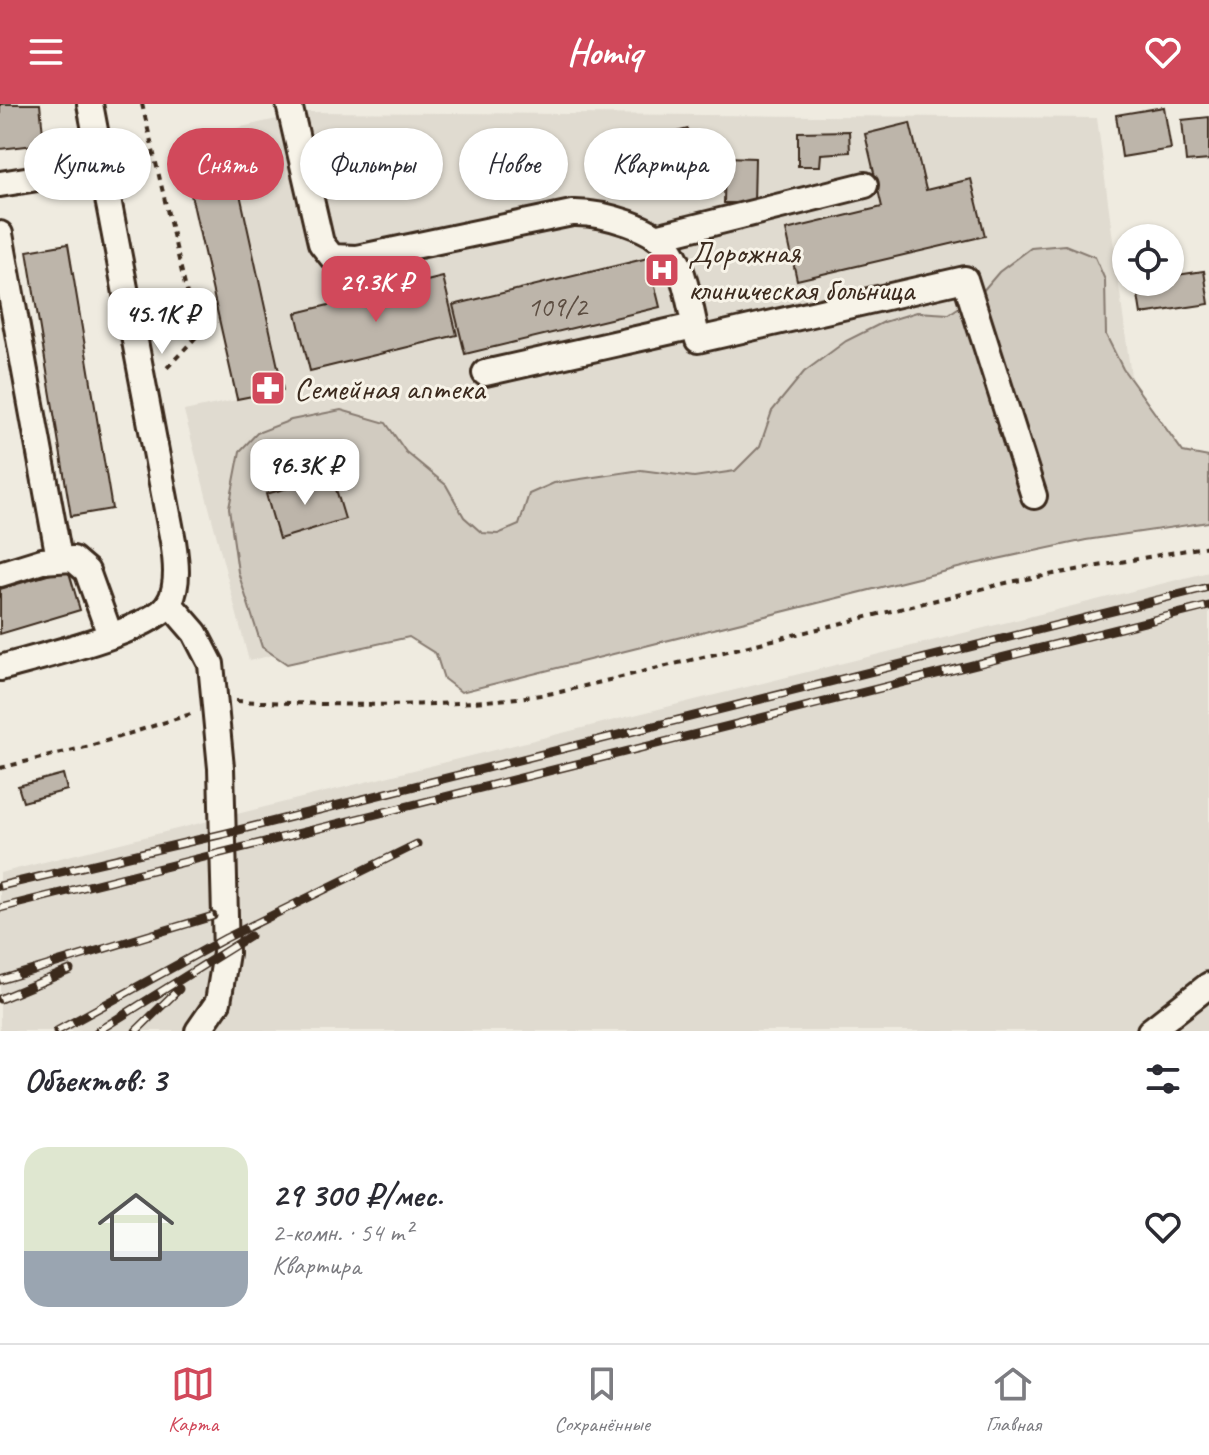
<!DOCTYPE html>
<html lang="ru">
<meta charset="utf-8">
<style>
body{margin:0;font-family:Caveat,sans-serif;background:#f7f7f7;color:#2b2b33;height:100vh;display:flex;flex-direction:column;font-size:30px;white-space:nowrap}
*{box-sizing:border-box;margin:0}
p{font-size:26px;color:#7c7c81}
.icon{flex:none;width:44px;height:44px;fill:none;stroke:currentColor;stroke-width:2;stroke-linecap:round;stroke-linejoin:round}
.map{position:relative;height:927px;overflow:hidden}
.side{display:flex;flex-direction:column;background:#fff;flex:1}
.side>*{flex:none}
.guide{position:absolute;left:24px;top:24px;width:800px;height:72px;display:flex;gap:16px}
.controls{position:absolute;left:1112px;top:120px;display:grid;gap:16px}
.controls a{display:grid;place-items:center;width:72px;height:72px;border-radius:50%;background:#fff;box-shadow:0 2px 6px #0004;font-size:40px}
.price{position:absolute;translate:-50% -68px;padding:0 18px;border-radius:16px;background:#fff;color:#222;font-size:26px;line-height:52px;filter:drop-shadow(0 2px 4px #0008)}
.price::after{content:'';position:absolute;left:50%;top:48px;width:24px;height:18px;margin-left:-12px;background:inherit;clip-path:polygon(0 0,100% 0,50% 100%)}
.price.on{background:#d1495b;color:#fff}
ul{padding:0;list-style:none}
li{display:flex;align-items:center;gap:24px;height:200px;padding:0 24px}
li+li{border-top:2px solid #e1e1e2}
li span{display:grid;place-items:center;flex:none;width:224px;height:160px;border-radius:24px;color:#555}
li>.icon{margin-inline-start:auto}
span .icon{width:96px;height:96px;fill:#fffc;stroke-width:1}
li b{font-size:34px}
h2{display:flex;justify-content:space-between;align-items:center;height:96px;padding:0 24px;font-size:34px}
.pill{padding:0 28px;border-radius:36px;background:#fff;box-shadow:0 2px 6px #0004;font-size:28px;line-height:72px}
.pill.on{background:#d1495b;color:#fff}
header{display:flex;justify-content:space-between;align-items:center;height:104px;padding:0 24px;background:#d1495b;color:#fff;font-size:36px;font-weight:700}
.menu{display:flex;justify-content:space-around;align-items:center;height:112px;border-top:2px solid #e1e1e2;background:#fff;font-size:22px;color:#7c7c81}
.menu a{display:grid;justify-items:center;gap:4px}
.menu .on{color:#d1495b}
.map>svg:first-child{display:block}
</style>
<header><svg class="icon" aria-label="menu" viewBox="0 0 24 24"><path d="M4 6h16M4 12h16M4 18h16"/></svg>Homiq<svg class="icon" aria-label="heart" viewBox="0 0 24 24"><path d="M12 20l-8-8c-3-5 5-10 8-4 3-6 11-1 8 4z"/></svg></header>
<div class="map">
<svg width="1209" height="927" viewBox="0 0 1209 927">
<rect width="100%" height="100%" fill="#efebe0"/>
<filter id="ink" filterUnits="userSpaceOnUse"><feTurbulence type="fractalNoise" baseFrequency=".0125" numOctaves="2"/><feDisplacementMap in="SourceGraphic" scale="16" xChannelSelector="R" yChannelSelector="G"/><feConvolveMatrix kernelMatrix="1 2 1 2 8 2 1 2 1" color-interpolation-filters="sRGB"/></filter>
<g filter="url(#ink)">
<!-- built -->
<g fill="#e0dbd0">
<path d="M309,8L1097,14L1137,318L740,431L249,557L184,307L236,296L177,37Z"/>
<path d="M1209,468V927H0V769Z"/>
</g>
<!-- green -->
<path fill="#d1cbc0" stroke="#867a6f" stroke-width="2" d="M1065,141L1095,153L1105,176L1106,231L1123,265L1183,348L1209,353V418L1086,436L974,460L461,588L444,575L436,550L409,533L287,560L262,543L238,468L229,404L240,347L257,329L291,316L341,306L386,319L406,348L446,381L464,413L482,429L498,430L519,421L529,390L554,379L641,366L694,373L735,367L760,342L772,307L804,268L846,237L884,218L917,208L949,210L982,188L999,168L1031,144Z"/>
<!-- building -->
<g fill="#bdb5aa" stroke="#3b2a1e" stroke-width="2">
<path d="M0,0H40L44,40L0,45Z"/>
<path d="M1164,3L1171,45L1122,53L1116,11Z"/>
<path d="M1209,13V56L1186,58L1182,16Z"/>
<path d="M910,19L926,86L971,75L985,132L797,176L786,126L882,103L865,30Z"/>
<path d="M688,25L699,67L675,72L665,31Z"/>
<path d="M226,26L283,286L237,295L179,37Z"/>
<path d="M849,27L850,48L821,50L820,62H798V28Z"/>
<path d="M725,53L755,54L754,99H724Z"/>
<path d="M68,140L112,405L71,412L27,147Z"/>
<path d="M648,154L660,203L465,250L453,201Z"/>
<path d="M1204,167L1209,200L1141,210L1136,178H1170V172Z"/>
<path d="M443,173L457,231L310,267L296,209Z"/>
<path d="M332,372L345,415L279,435L266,390Z"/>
<path d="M68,465L80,506L0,530V485Z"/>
<path d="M63,670L67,686L23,698L18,682Z"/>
</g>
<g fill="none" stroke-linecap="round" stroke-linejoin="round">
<defs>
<g id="minor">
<path d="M289,0L321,139L332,153L357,154L572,109C601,108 659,123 674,151C687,175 691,209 698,236L965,175L1034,392"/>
<path d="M0,80L100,64"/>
<path d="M0,130L59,454"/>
<path d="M656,133L865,81"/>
<path d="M485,269L694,222"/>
<path d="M0,470L42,457L73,455L87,467L110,531"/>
<path d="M169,499L195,529L211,560L221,664L226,849L218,898L198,927"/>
<path d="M0,564C34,554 155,527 170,498C179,479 176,457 173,437L90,0"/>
<path d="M1150,927L1209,881"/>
</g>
</defs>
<!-- minor casing -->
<use href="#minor" stroke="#3b2a1e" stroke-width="30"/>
<!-- path -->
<g stroke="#3b2a1e" stroke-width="4" stroke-dasharray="6 6" stroke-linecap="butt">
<path d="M142,0L197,232L165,266"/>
<path d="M236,597C345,601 452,606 560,588L1010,478L1209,442"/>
<path d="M0,664L90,642L194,609"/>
</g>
<!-- minor -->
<use href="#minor" stroke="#f7f3e8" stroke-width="24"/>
<defs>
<g id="rail">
<path d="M0,782L223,730L1209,483"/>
<path d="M0,804L1209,502"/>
<path d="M0,876L213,812"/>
<path d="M0,895L70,866"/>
<path d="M57,927L226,834L417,740"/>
<path d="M98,927L250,832"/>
<path d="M136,927L179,885"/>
</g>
</defs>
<!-- rail casing -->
<use href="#rail" stroke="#3b2a1e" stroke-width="9"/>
<!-- rail -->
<use href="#rail" stroke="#f7f3e8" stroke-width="6" stroke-dasharray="18" stroke-linecap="butt"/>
</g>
</g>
<!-- icons -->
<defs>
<symbol id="hospital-square" viewBox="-11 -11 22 22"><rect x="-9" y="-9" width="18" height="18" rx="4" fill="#d1495b" stroke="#f7f3e8"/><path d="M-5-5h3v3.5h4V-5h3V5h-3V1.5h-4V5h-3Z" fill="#fff"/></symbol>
<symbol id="pharmacy-square" viewBox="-11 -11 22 22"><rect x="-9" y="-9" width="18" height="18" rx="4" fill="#d1495b" stroke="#f7f3e8"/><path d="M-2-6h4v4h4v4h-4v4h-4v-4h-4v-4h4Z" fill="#fff"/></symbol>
</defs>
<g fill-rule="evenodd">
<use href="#hospital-square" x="642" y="146" width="40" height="40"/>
<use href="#pharmacy-square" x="248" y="264" width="40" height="40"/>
</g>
<g text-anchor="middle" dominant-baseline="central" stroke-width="6" stroke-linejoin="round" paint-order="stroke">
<!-- number labels -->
<g font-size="28" fill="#5c4d41">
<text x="557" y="202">109/2</text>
</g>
<!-- poi labels -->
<g font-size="32" fill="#3b2a1e" stroke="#f7f3e8" text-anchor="start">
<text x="688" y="148">Дорожная<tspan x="688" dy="37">клиническая больница</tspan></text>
<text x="294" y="284">Семейная аптека</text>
</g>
</g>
</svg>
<div class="controls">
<a><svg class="icon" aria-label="locate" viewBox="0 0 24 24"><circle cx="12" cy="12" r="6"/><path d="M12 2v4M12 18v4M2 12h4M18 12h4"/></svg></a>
</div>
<b class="price on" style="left:376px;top:220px">29.3K ₽</b>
<b class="price" style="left:162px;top:252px">45.1K ₽</b>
<b class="price" style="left:305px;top:403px">96.3K ₽</b>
<div class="guide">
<a class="pill">Купить</a>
<a class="pill on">Снять</a>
<a class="pill">Фильтры</a>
<a class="pill">Новое</a>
<a class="pill">Квартира</a>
</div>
</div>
<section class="side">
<h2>Объектов: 3<svg class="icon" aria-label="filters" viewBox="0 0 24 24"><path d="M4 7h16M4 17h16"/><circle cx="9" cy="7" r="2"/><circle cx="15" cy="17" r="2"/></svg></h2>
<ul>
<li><span style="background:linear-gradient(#dfe7d0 65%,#9aa5b1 0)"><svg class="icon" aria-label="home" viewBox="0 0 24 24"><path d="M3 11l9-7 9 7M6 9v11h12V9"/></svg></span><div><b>29 300 ₽/мес.</b><p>2-комн. · 54 m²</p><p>Квартира</p></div><svg class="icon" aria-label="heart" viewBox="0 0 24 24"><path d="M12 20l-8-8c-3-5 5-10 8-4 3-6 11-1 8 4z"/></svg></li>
</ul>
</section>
<nav class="menu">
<a class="on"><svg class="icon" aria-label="map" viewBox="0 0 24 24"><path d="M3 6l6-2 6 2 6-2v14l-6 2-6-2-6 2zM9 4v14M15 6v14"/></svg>Карта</a>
<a><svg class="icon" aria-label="saved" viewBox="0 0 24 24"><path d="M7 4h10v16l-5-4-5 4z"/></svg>Сохранённые</a>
<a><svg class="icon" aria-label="home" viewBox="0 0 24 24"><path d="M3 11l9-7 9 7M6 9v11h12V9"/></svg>Главная</a>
</nav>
